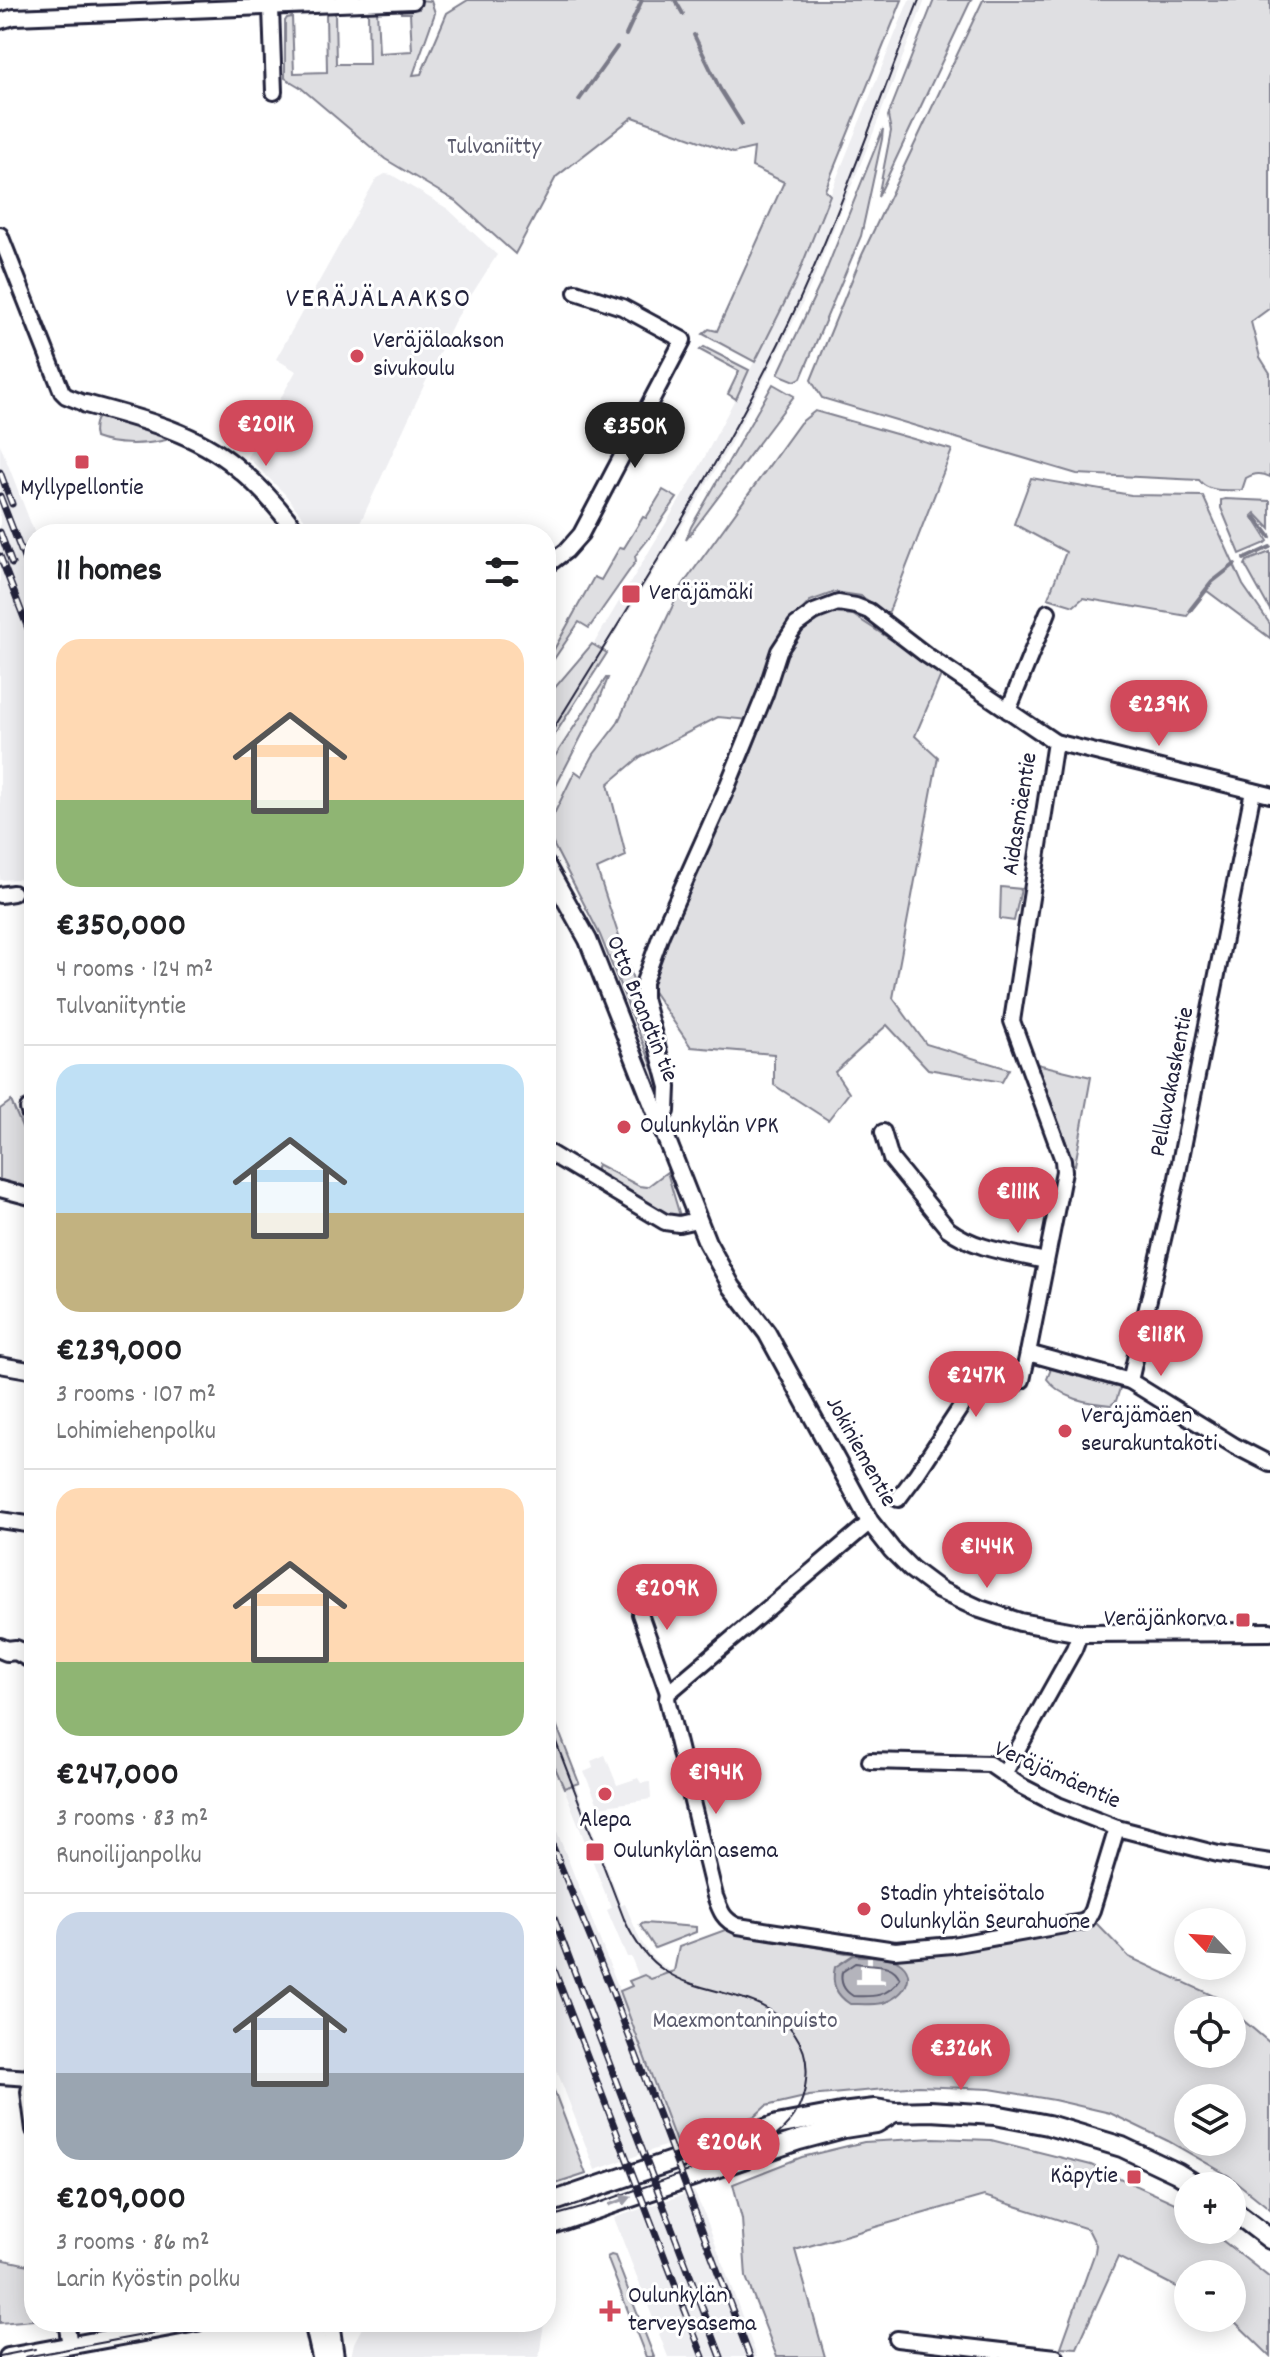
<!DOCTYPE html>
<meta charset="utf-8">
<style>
body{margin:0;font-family:Dekko,sans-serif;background:#f2f2f2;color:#202124;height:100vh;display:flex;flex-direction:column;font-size:30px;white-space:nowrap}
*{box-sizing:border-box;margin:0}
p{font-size:26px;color:#757577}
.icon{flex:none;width:44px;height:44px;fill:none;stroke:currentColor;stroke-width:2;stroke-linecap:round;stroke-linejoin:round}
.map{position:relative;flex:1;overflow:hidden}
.details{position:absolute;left:24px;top:524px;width:532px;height:1808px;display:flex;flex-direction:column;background:#fff;border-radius:32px;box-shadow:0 4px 20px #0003}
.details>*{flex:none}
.needle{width:52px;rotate:295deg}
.tools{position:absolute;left:1174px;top:1908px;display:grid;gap:16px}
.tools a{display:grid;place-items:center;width:72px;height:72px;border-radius:50%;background:#fff;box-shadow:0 4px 20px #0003;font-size:40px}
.price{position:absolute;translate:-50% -68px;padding:0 18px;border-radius:28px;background:#d1495b;color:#fff;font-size:26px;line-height:52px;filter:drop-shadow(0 2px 4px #0008)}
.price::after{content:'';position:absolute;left:50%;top:48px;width:24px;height:18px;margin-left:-12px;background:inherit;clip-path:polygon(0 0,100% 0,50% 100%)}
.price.current{background:#222;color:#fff}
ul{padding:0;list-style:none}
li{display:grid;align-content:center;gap:16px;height:424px;padding:0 32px}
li+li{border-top:2px solid #e0e0e0}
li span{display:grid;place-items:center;height:248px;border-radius:24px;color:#555}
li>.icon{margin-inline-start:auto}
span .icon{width:144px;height:144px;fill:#fffc;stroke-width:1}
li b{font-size:34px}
h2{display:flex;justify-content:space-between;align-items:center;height:96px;padding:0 32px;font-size:34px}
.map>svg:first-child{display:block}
</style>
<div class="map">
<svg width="1270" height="2357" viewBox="0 0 1270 2357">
<rect width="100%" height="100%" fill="#fff"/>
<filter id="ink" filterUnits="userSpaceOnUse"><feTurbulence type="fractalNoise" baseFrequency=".0125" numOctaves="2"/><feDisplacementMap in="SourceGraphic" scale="16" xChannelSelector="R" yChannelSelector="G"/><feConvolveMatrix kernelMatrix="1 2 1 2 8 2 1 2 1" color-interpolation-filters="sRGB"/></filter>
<g filter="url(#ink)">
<!-- built -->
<g fill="#eeeef1">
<path d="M909,0H925L872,136L806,296L784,341L727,450L692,510L604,651L593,645L699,468L791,291Z"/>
<path d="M385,174L392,175L448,209L497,255L454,322L439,353L355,534H316L284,493L247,457L296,371L276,359L376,179Z"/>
<path d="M0,444L35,534L34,878L0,880Z"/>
<path d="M605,1755L617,1785L638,1778L641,1783L650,1782L651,1799L599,1807L584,1772L593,1768L591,1761Z"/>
<path d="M575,1784L621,1905L625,1904L640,1940L651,1956L668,1970L674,1971L665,1988L644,1975L639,1977L631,1957H627L607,1910L611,1908L564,1788Z"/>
<path d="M546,1804L620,1991L676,2142L595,2170L546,2042Z"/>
<path d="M694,2191L706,2218L757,2357H668L614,2218Z"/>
<path d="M365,2322H544V2323L539,2357H351L354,2343Z"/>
</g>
<!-- green -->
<g fill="#dfdfe2" stroke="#80808e" stroke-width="2" fill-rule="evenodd">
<path d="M419,0L431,1L435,13L413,75L421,74L447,13L468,0H902L825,190L830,195L796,280L755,362L703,334L709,329L717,331L784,182L752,167L754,148L733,153L633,117L556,177L515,254L457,202L385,159L300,87L285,78V21L287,18L292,17L294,73L327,72L326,12H335L336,64H369L368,11L377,10L379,53L412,51L410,13H401V10L419,9Z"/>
<path d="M934,0H971L878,197L891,131L888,116Z"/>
<path d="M983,0H1270V308L1251,322L1260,357L1270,373V477C1261,472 1254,473 1246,478L1242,490C1227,490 1208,493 1199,480L1077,474L822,398L811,380L862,255Z"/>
<path d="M883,129L882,139L861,236L801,378L795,381L778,374L823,278Z"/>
<path d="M704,347L749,370L736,399L728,394L739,371L700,350Z"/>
<path d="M773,384L794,396L686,540L691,527Z"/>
<path d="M815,411L952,450L888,614L861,596L835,592L810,601L790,623L749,720L718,717L640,757L608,784L626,856L597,869L636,989L640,1012L656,1060L653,1068L600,935L549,836L552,818L575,771L582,776L594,754L617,724L682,586L800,423Z"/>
<path d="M100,415L165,435L167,438L166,440C144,445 116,446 95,438C93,431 94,420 100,415Z"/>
<path d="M1031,478L1131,495L1203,496L1243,585L1270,624V638L1207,591L1187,616L1083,598L1074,606L1048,598L1066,552L1014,524Z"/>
<path d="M663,490L677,498L650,537L635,556L636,561L589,628L579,622L546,671V664L594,577L601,580L620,547L624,548L643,517L646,518Z"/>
<path d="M1225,499L1270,501V529L1255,513L1252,516L1268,541L1266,543L1240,554L1221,508V500Z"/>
<path d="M1270,552V610L1245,565L1247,561Z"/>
<path d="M831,613L853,615L942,673L915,736L938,757L893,998L926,1044L1009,1069L1002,1082L928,1069L887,1025L835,1072L849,1093L828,1120L774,1085V1054L691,1047L652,990C668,908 716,836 748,760C763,724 774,687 787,650C799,632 812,623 831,613Z"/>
<path d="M592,644L607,653L546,748V698Z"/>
<path d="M606,678H608L597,706L546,805V770Z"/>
<path d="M1001,887L1021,889L1014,921L1000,919Z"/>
<path d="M1037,1064L1091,1077L1075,1165L1070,1163L1066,1142Z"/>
<path d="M11,1101L34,1155V1190L0,1180V1109Z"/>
<path d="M597,1164L639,1186L647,1187L667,1172L680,1216L672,1217L595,1173Z"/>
<path d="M1051,1369L1120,1388L1116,1401L1111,1405C1087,1403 1062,1399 1047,1379Z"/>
<path d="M546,1698L579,1783L564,1788L553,1763L549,1764L546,1757Z"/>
<path d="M1095,1922L1129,1957L1216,1997L1231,2010H1188V2054H1232V2011L1270,2043V2209L1229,2176L1168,2141L1110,2113L1054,2100L990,2089L918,2086L809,2096L766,2106L755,2116L676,2142L620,1991L632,1986L629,1981L644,1975L651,1979L674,1971L679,1947L725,1930L846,1953L911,1956L1086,1928ZM1188,2098H1232V2142H1188Z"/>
<path d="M644,1923L696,1927V1932L655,1948L640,1925Z"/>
<path d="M546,2076L555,2093L586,2174L546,2187Z"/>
<path d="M934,2138L991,2140L1091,2165L1175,2203L1188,2214V2230H1209L1270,2278V2356L1231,2318L1232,2274H1188V2293L1118,2257L1077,2348L1061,2347L1095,2252L1096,2245L1088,2229L984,2196L795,2250L825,2357H777L746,2277L742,2219L733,2184L802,2157L864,2142Z"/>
<path d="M611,2255L615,2256L654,2357H646L607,2257Z"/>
<path d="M0,2259L29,2265L33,2320L0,2323Z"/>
</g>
<!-- water -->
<path fill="#b4b4bc" stroke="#7a7a88" stroke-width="2" d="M853,1955C866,1957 887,1955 898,1961C920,1975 902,1998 883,2003C873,2005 861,2004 850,2004C836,1995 831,1984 835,1967Z"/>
<!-- pier -->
<path fill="#fff" d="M867,1957H872V1964H880V1979L885,1980V1984H855V1979H860V1964H867Z"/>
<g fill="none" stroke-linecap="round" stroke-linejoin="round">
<!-- shore -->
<path stroke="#5c5c6f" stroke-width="2" d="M855,1963C872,1966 893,1961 900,1979C888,1997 873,1997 853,1996C843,1990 840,1982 842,1972Z"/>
<!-- stream -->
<g stroke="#7a7a88" stroke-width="4">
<path d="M675,0L683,14"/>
<path d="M626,35L642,0"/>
<path d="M694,35L720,89L742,124"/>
<path d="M579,100L617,47"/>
<path d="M1255,517L1270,537"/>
<path d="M1244,559L1270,547"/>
<path d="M1190,610L1212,582L1235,564"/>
</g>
<defs>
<g id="minor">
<path d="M271,8L274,92"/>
<path d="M0,21L14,17L413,1"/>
<path d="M0,235L62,392L66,396L86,404"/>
<path d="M546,566L566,551L581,534L683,340L622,307L576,292"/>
<path d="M1008,711L1048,612"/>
<path d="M0,895L13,893"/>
<path d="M28,1109L34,1128"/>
<path d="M659,1118L667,1111L668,1087L644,998V982L661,935L725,792L765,694L779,651L796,625L814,612L838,603L856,606L869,611L925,654L1055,742L1270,795"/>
<path d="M883,1132L891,1159L948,1229C976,1250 1012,1253 1046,1261"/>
<path d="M546,1151L665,1222L679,1224L697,1220"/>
<path d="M0,1189L34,1198"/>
<path d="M1028,1353L1130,1381L1235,1446L1270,1464"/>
<path d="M0,1365L34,1371"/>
<path d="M1130,1381L1176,1183L1253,791"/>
<path d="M898,1499L916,1475L978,1381C993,1383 1009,1389 1022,1380L1028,1353L1064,1171L1063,1160L1012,1021L1055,742"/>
<path d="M0,1520L34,1525"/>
<path d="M870,1522L668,1693L667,1699L715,1896C720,1910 723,1920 738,1926L895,1950L952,1945L1082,1922L1087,1920L1092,1910L1117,1828"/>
<path d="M640,1614L668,1693"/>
<path d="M870,1761L989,1764L1021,1786L1058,1805L1117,1828L1218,1854L1270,1862"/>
<path d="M1004,1774L1074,1649L1080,1633"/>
<path d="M34,2068L29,2092L34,2130"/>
<path d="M0,2076L31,2078"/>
<path d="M66,2322L70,2345"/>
<path d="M897,2339L1056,2357"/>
</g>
<g id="tertiary">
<path d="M86,404C137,418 193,431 235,466C259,485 280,509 298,534"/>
<path d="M546,865L588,940L707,1242L732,1287L767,1333L870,1522L892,1550L911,1569L939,1590L980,1609L1020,1622L1080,1633L1270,1632"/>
<path d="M313,2322L321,2357"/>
<path d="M330,2322L335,2357"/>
<path d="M8,2357L197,2322"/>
</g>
<g id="secondary">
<path d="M0,1648L7,1651L16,1650L34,1660"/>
<path d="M546,2204L777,2125L841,2113L875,2109L894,2112L930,2111L995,2115L1048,2125L1122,2147L1177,2173L1198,2186"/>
<path d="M1232,2210L1270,2239"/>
<path d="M546,2226L799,2140L844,2128L876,2123L894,2112"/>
</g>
</defs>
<!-- minor casing -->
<use href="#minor" stroke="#22223b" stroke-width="20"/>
<!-- tertiary casing -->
<use href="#tertiary" stroke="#22223b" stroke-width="22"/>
<!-- secondary casing -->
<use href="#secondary" stroke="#22223b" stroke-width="24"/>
<!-- minor -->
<use href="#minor" stroke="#fff" stroke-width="14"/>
<!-- tertiary -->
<use href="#tertiary" stroke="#fff" stroke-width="16"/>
<!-- secondary -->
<use href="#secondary" stroke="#fff" stroke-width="18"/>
<!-- tram -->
<g stroke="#22223b" stroke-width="2">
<path d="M546,741C626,610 711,481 779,343C834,232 874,114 919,0"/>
<path d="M546,1716L624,1919C633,1939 646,1959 665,1971C706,1998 765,1989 795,2034C804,2047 808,2064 806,2080C804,2109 788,2129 765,2144L596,2204L546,2218"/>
<path d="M0,2356L35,2349"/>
<path d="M25,2357L213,2322"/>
</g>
<defs>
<g id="rail">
<path d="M0,472L12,504"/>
<path d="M0,496L34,584"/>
<path d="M0,532L12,564"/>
<path d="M0,556L34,644"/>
<path d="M546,1830L610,1986L750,2357"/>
<path d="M546,1897L721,2357"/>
<path d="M546,1949L703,2357"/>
</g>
</defs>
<!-- rail casing -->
<use href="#rail" stroke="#22223b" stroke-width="7"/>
<!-- rail -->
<use href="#rail" stroke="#fff" stroke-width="4" stroke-dasharray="12" stroke-linecap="butt"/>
</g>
<!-- one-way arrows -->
<defs><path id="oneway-solid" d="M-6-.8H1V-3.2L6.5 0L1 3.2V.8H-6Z" transform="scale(2)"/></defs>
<use fill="#9c9ca7" href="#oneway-solid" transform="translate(620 2201) rotate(-19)"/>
</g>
<!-- markers -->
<g fill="#d1495b" stroke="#fff" stroke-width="3">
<circle cx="357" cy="356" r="8"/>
<rect x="74" y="454" width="16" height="16" rx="4"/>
<rect x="621" y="584" width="20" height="20" rx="4"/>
<circle cx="624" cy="1127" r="8"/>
<circle cx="1065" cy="1431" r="8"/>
<rect x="1235" y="1612" width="16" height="16" rx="4"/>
<circle cx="605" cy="1794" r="8"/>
<rect x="585" y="1842" width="20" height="20" rx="4"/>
<circle cx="864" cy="1909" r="8"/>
<rect x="1126" y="2169" width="16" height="16" rx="4"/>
<path d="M606 2299h8v8h8v8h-8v8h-8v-8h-8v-8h8z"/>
</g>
<g text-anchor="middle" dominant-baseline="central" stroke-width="6" stroke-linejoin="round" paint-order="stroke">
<!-- park labels -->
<g font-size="24" fill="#5b5b6d" stroke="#fff">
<text x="494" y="148">Tulvaniitty</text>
<text x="745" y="2022">Maexmontaninpuisto</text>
</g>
<!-- poi labels -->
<g font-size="24" fill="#22223b" stroke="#fff" text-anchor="start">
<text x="373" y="342">Veräjälaakson<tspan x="373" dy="28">sivukoulu</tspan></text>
<text x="82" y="489" text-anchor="middle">Myllypellontie</text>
<text x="649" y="594">Veräjämäki</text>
<text x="640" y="1127">Oulunkylän VPK</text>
<text x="1081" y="1417">Veräjämäen<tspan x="1081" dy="28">seurakuntakoti</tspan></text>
<text x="1227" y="1620" text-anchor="end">Veräjänkorva</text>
<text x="605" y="1821" text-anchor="middle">Alepa</text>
<text x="613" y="1852">Oulunkylän asema</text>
<text x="880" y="1895">Stadin yhteisötalo<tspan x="880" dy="28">Oulunkylän Seurahuone</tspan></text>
<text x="1118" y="2177" text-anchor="end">Käpytie</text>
<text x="628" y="2297">Oulunkylän<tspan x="628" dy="28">terveysasema</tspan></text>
</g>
<!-- street labels -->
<g font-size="24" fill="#22223b" stroke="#fff">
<text transform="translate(1021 814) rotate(-81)">Aidasmäentie</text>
<text transform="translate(641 1009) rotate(68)">Otto Brandtin tie</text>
<text transform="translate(1173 1082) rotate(-79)">Pellavakaskentie</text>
<text transform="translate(860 1452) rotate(61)">Jokiniementie</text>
<text transform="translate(1057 1776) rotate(24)">Veräjämäentie</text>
</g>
<!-- quarter labels -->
<g font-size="28" letter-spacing="2" fill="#22223b" stroke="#fff">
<text x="379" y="301">VERÄJÄLAAKSO</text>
</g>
</g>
</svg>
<div class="tools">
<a><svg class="needle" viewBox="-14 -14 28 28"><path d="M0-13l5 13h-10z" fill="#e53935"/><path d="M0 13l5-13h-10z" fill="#757577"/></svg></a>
<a><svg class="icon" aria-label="locate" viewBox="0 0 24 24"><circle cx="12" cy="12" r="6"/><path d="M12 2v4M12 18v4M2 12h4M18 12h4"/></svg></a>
<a><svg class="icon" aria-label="layers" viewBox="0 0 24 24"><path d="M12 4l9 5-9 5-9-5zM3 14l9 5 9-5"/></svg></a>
<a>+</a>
<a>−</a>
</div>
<b class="price" style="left:266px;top:468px">€201K</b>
<b class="price current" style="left:635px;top:470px">€350K</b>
<b class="price" style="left:1159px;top:748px">€239K</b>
<b class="price" style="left:1018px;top:1235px">€111K</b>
<b class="price" style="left:1161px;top:1378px">€118K</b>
<b class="price" style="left:976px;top:1419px">€247K</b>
<b class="price" style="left:987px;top:1590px">€144K</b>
<b class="price" style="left:667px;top:1632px">€209K</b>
<b class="price" style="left:716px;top:1816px">€194K</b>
<b class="price" style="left:961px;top:2092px">€326K</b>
<b class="price" style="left:729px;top:2186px">€206K</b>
<section class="details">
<h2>11 homes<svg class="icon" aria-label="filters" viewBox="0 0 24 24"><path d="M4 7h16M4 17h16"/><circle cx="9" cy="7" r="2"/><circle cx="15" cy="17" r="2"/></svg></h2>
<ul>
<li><span style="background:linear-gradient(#ffd9b3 65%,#8fb573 0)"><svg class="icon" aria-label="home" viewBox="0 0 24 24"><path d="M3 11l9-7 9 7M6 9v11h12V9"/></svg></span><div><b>€350,000</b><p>4 rooms · 124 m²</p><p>Tulvaniityntie</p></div></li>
<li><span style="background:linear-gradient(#bfe0f5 60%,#c2b280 0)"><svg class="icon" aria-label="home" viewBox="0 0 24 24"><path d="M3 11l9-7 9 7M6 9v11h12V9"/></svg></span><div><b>€239,000</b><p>3 rooms · 107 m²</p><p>Lohimiehenpolku</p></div></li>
<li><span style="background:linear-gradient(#ffd9b3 70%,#8fb573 0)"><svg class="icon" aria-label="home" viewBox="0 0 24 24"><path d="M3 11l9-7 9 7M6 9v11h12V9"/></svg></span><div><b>€247,000</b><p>3 rooms · 83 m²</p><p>Runoilijanpolku</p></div></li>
<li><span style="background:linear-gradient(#c9d6e8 65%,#9aa5b1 0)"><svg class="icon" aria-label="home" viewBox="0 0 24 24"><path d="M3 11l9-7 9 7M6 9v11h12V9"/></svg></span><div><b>€209,000</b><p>3 rooms · 86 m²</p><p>Larin Kyöstin polku</p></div></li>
</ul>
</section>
</div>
